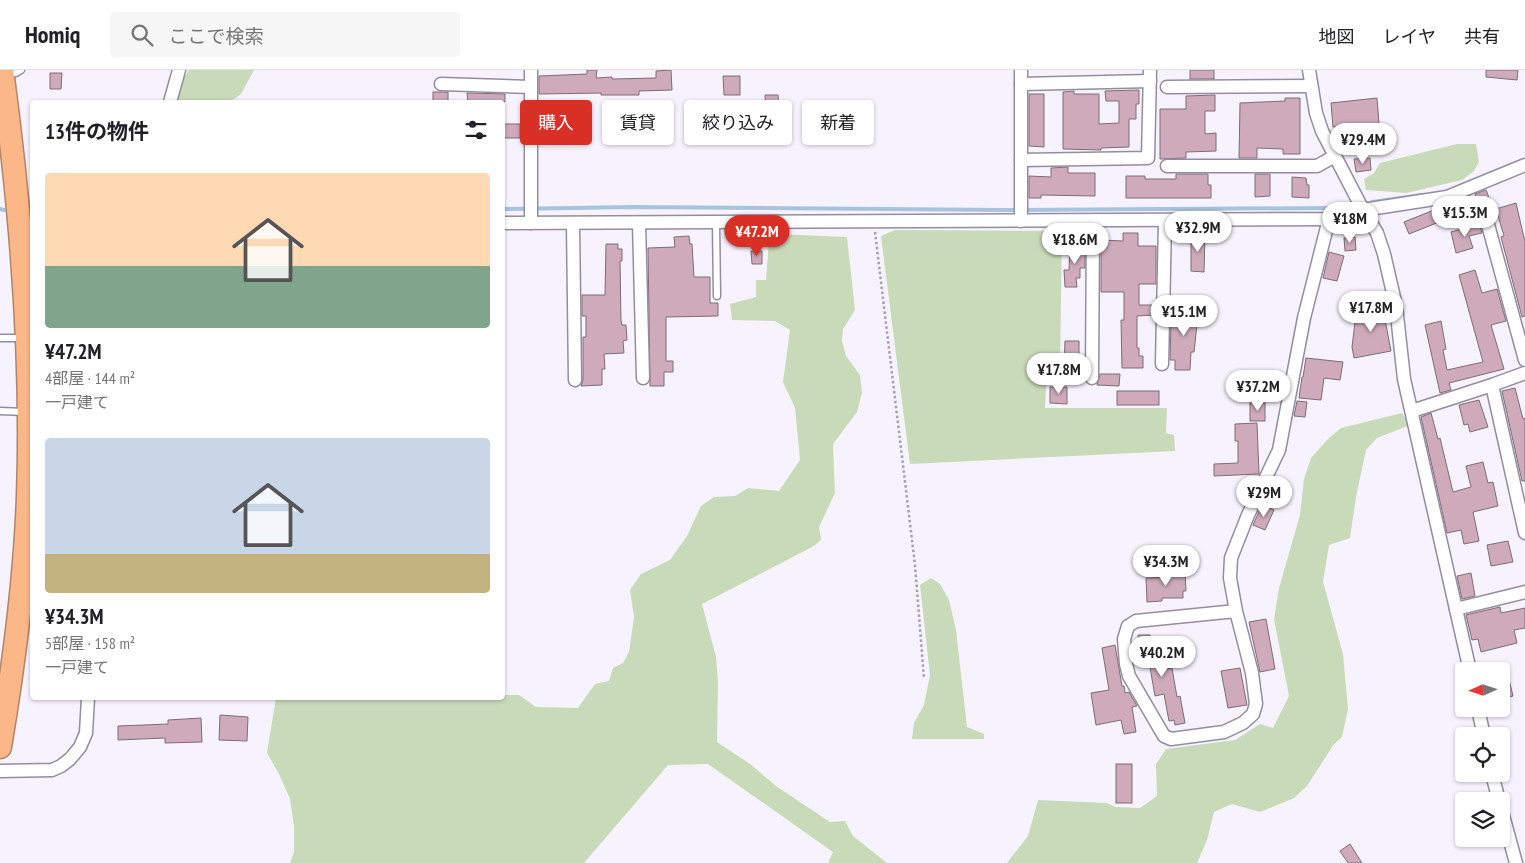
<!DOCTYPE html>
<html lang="ja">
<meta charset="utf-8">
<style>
body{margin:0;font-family:"PT Sans Narrow","Noto Sans JP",sans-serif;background:#f6f6f6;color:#202124;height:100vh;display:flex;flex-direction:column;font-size:19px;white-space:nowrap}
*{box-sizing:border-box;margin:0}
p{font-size:16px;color:#757577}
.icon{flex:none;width:28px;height:28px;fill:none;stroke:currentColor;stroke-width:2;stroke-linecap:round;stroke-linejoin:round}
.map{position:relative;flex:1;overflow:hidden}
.side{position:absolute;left:30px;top:30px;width:475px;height:600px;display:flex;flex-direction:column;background:#fff;border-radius:5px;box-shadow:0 1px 4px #0004}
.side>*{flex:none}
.guide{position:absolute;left:520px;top:30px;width:475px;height:45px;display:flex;gap:10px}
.needle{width:32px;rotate:267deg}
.tools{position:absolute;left:1455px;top:592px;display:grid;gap:10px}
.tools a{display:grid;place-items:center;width:55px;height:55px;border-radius:5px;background:#fff;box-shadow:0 1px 4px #0004;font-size:25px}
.price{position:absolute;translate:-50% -42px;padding:0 11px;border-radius:18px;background:#fff;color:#222;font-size:16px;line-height:32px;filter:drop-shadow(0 1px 2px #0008)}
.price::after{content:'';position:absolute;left:50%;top:30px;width:15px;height:11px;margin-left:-8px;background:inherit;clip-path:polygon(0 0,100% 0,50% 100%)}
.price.selected{background:#d93025;color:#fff}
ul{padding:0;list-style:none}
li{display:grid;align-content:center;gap:10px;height:265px;padding:0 15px}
li span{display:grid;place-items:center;height:155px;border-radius:5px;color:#555}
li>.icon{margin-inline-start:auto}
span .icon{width:90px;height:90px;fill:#fffc;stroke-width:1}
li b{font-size:21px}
h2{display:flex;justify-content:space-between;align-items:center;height:60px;padding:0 15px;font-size:21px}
.chip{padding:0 18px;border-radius:5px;background:#fff;box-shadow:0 1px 4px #0004;font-size:18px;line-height:45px}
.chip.selected{background:#d93025;color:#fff}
header{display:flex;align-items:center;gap:30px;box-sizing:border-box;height:70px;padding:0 25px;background:#fff;border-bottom:1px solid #e0e0e0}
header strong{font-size:24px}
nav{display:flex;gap:28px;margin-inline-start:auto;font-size:18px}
.search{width:350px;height:45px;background:#f6f6f6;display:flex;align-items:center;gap:12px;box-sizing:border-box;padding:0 18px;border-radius:5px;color:#757577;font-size:19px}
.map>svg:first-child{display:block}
</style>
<header>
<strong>Homiq</strong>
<div class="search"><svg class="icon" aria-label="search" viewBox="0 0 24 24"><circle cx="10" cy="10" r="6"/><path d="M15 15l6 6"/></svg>ここで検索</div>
<nav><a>地図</a><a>レイヤ</a><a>共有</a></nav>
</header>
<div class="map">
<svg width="1525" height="793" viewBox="0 0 1525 793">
<rect width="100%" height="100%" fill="#f6f3fe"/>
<!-- green -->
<g fill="#c9dab9">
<path d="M189,0H254L241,24L230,32H176L178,17Z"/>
<path d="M1457,74H1476L1479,92L1474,101L1462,110L1406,123L1366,120L1364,109L1374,103L1380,93Z"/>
<path d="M895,160L1062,161L1060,299H1047L1045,338H1167L1166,363L1174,365L1175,381L910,394L881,166Z"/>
<path d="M776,164L847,167L855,240L843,259L842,271L846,286L860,305L862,323L857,342L833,374L835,423L819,457L821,470L814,476L702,534L716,587L718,611L717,672L750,694L776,716L830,752L845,751L853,766L887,793H828L833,782L708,694L668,695L584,793H290L294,782V756L290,729L279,704L267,683L276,628H502L503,625H519L536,637L578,638L595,614L609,611L613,598L623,593L629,582L634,547L630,520L641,504L670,490L687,466L701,436L714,427L735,426L748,418L779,421L800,390L795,338L783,312L790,260L775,251L732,250L730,234L756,227V210H766L769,170Z"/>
<path d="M1402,343L1410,355L1377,368L1366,380L1356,427L1350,468L1329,475L1323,512L1343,584L1348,639L1342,667L1334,674L1307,716L1294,728L1260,742L1232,734L1214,742L1207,770L1197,793H1007L1028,766L1038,730L1107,733L1115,737L1140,738L1157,726L1156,694L1166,679L1235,670L1260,654L1273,658L1289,626L1274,549L1279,518L1300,445L1304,409L1311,388L1328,369L1341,358Z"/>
<path d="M931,508L940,514L949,530L956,560L967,657L984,664V669H912L914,653L924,635L930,605L920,515Z"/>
</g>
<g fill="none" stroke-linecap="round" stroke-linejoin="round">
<!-- stream -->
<g stroke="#a8c3de" stroke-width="4">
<path d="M1372,132L1422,125"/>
<path d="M0,139L4,140"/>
<path d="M502,139L633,137L1004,140L1332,138"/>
</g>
</g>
<!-- building -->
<g fill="#ceaabb" stroke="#7e6c74">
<path d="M587,0H597L596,8L612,7V9L656,8V1L671,0L672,20L639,21V25H601V23L539,24V6L587,4Z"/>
<rect x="1190" y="0" width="24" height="9"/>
<path d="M1486,0H1518L1517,10L1486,7Z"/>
<path d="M50,3H62L61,19H50Z"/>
<path d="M723,6H740V25H724Z"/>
<path d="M1139,20V34H1136V49H1129V77L1101,78V80L1063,79V22L1074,21V24H1099V54L1119,53V31H1106L1105,21Z"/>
<rect x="433" y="22" width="15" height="10"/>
<path d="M467,23L505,24V32H468Z"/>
<path d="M1029,24H1044V77L1029,76Z"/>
<path d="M765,25H778L779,39H766Z"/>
<path d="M1215,25V41H1205V64L1216,63V81L1186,82V88L1160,89V39H1186V26Z"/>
<path d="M1285,28H1300V84H1283V79L1257,78V88H1239L1240,33L1285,31Z"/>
<path d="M1377,28L1379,54L1333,57L1331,33Z"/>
<rect x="502" y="54" width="18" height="14"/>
<path d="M1370,88L1371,100L1356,102L1354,89Z"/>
<path d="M1068,97V103H1095V126L1041,125V128H1029V106L1051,107V98Z"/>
<path d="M1176,104H1208V115H1211V128H1126V106H1145V109H1176Z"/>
<path d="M1255,104H1270V126L1255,127Z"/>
<path d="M1292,107L1306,108L1307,115H1309V128L1292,127Z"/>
<path d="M1486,120L1490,130L1479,134L1475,124Z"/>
<path d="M1516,133L1525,172V246L1522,247L1501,167L1504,166L1496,139Z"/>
<path d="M1434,140L1439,152L1409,164L1404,152Z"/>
<path d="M1479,154L1482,163L1469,166L1473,178L1456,183L1451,162Z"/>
<path d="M1123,163H1138V176H1156V214H1139V235H1154V245L1137,246V278H1139V286H1143V298H1122L1121,250H1124V222H1101V170L1123,171Z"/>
<path d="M1191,165H1205L1204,202L1191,201Z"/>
<path d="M689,166L690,174H692L694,207H710V233H718V246L666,247V291H673V302H664V316H650L648,178L675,177L674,167Z"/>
<path d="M1355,167L1356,180L1345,181L1344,168Z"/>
<path d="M606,174H618V179H622V191H620L621,250L622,255H626L627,270L623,271L624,283L604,284L605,299H602V315L581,316L583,310V267H586V246H582V225H605Z"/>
<path d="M1070,175L1085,176V198H1080V208H1076L1077,217H1065L1064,200H1069Z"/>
<path d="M751,181H762V194H752Z"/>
<path d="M1329,182L1344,186L1337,211L1323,208Z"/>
<path d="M1475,200L1482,223L1497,219L1506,251L1491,255L1504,299L1449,313L1451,320L1440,323L1425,255L1441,251L1446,279L1443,280L1447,300L1483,292L1459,205Z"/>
<path d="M1382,234L1391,281L1354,288L1352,277L1355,252L1361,251L1358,238Z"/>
<path d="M1179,236H1199L1194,282H1191L1190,300H1175V290H1170L1171,251H1179Z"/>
<path d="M1065,271H1079V299L1064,298Z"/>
<path d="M1306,288L1343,292L1340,310L1324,308L1321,330L1299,328L1302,307H1303Z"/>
<path d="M1100,304H1120L1119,316L1097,315Z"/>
<path d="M1050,317H1067V334L1050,333Z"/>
<path d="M1515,318L1523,349L1525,348V411H1522L1502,321Z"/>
<rect x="1117" y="321" width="42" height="14"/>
<path d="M1479,330L1488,357L1470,362L1468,354L1464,355L1459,335Z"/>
<path d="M1297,331L1307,332L1305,347L1294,346Z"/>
<rect x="1250" y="333" width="15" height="18"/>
<path d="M1431,343L1438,369L1440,368L1453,422L1471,417L1466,396L1483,392L1488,413L1493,412L1498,436L1473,442L1479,471L1464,474L1461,460L1447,463L1421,347Z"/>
<path d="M1257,353L1259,404L1214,406V394L1238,393V371H1235V354Z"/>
<path d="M1262,435L1274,440L1265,460L1253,455Z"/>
<path d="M1508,471L1513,492L1491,496L1487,475Z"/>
<path d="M1185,502L1186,521H1183V528H1162V531L1147,532L1146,508L1172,507V503Z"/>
<path d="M1471,503L1475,526L1462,529L1457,506Z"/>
<path d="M1500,537L1501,543L1525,538V558L1514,560L1517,573L1481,582L1478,569L1472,570L1466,545Z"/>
<path d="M1266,549L1275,599L1260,602L1249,552Z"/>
<path d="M1138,565H1150V568L1158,567L1161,600L1172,598L1177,627L1180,626L1185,653L1175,655L1174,650L1169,651L1164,624L1155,626L1148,586L1139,587Z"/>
<path d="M1115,575L1122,616H1124L1125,623L1129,622L1137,636L1132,637L1136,662L1124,664L1121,650L1096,655L1091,623L1109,620L1102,578Z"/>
<path d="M1505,593L1513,626L1501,629V594Z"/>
<path d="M1240,598L1247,635L1228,638L1221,601Z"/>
<path d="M220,645L248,647L247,671L219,670Z"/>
<path d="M201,648L202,672L165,673V668L118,670V656L168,654V650Z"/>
<rect x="1116" y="694" width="16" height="39"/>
<path d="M1350,774L1362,793H1348L1340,781Z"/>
</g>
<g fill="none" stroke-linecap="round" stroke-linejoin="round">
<defs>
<g id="lane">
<path d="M6,4L16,3L21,0"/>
<path d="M716,152L717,226"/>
<path d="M0,268H23"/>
<path d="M0,341L25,342"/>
</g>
<g id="street">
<path d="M1309,0L1316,43L1322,61L1363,140L1377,163L1384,184L1396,236L1404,309L1470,601"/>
<path d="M441,14L531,17"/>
<path d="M1021,14L1150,11"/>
<path d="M1167,17L1311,16"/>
<path d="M170,32L179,0"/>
<path d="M1021,90L1148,88L1150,0"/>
<path d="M1167,96H1317L1335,86"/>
<path d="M1021,151V0"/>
<path d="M1487,151L1525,290"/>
<path d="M502,153L1329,149L1363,140L1447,127L1525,95"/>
<path d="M531,153V0"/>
<path d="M573,153L575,310"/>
<path d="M639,153L643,308"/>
<path d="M1162,294L1165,151"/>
<path d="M1092,308L1093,151"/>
<path d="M1492,315L1525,463"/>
<path d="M1412,341L1492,315L1525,303"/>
<path d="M1456,539L1525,522"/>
<path d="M1236,541L1136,551L1128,556L1124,569L1126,594L1129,606L1164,666L1171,669L1224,662L1243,653L1253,644L1256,634L1252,603L1236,541L1230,508L1231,488L1248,445L1279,380L1304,248L1329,149"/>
<path d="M1478,639L1484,666"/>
<path d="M0,701L52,700L61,696L70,689L80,677L86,663L88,628"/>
<path d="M1492,704L1499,731"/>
<path d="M1501,738L1516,793"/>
</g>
<path id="highway" d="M0,677C14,594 25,510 28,426C33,284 21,141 2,0"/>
</defs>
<!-- lane casing -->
<use href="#lane" stroke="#938e9f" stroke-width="9"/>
<!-- street casing -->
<use href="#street" stroke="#938e9f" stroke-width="15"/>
<!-- highway casing -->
<use href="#highway" stroke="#b18468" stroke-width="25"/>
<!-- path -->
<path stroke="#a2a0a9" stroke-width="2.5" stroke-dasharray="2.5 2.5" stroke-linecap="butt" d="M875,162L915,495L924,609"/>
<!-- lane -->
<use href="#lane" stroke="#fff" stroke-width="6"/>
<!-- street -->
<use href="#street" stroke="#fff" stroke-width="12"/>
<!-- highway -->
<use href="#highway" stroke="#fcb789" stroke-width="22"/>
</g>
</svg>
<div class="tools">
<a><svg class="needle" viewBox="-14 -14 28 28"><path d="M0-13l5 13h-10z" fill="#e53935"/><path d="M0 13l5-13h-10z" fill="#757577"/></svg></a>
<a><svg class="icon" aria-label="locate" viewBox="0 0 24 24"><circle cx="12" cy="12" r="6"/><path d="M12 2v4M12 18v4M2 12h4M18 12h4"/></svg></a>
<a><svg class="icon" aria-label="layers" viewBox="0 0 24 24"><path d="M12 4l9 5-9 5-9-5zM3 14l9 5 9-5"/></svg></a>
</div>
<b class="price" style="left:1363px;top:95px">¥29.4M</b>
<b class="price" style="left:1465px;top:168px">¥15.3M</b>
<b class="price" style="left:1350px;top:174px">¥18M</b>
<b class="price" style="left:1198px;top:183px">¥32.9M</b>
<b class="price selected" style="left:757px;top:187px">¥47.2M</b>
<b class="price" style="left:1075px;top:195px">¥18.6M</b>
<b class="price" style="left:1371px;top:263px">¥17.8M</b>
<b class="price" style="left:1184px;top:267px">¥15.1M</b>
<b class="price" style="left:1059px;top:325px">¥17.8M</b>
<b class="price" style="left:1258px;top:342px">¥37.2M</b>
<b class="price" style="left:1264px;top:448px">¥29M</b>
<b class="price" style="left:1166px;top:517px">¥34.3M</b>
<b class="price" style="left:1162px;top:608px">¥40.2M</b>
<div class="guide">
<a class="chip selected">購入</a>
<a class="chip">賃貸</a>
<a class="chip">絞り込み</a>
<a class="chip">新着</a>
</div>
<section class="side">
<h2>13件の物件<svg class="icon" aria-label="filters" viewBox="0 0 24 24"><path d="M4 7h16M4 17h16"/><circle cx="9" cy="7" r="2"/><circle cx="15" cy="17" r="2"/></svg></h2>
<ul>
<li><span style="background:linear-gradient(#ffd9b3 60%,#7fa58c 0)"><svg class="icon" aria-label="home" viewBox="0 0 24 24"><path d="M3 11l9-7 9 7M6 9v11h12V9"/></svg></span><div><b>¥47.2M</b><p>4部屋 · 144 m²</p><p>一戸建て</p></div></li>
<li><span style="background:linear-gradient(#c9d6e8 75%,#c2b280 0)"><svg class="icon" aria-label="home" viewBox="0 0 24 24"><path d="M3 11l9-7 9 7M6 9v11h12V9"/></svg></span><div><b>¥34.3M</b><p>5部屋 · 158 m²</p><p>一戸建て</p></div></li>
</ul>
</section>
</div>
